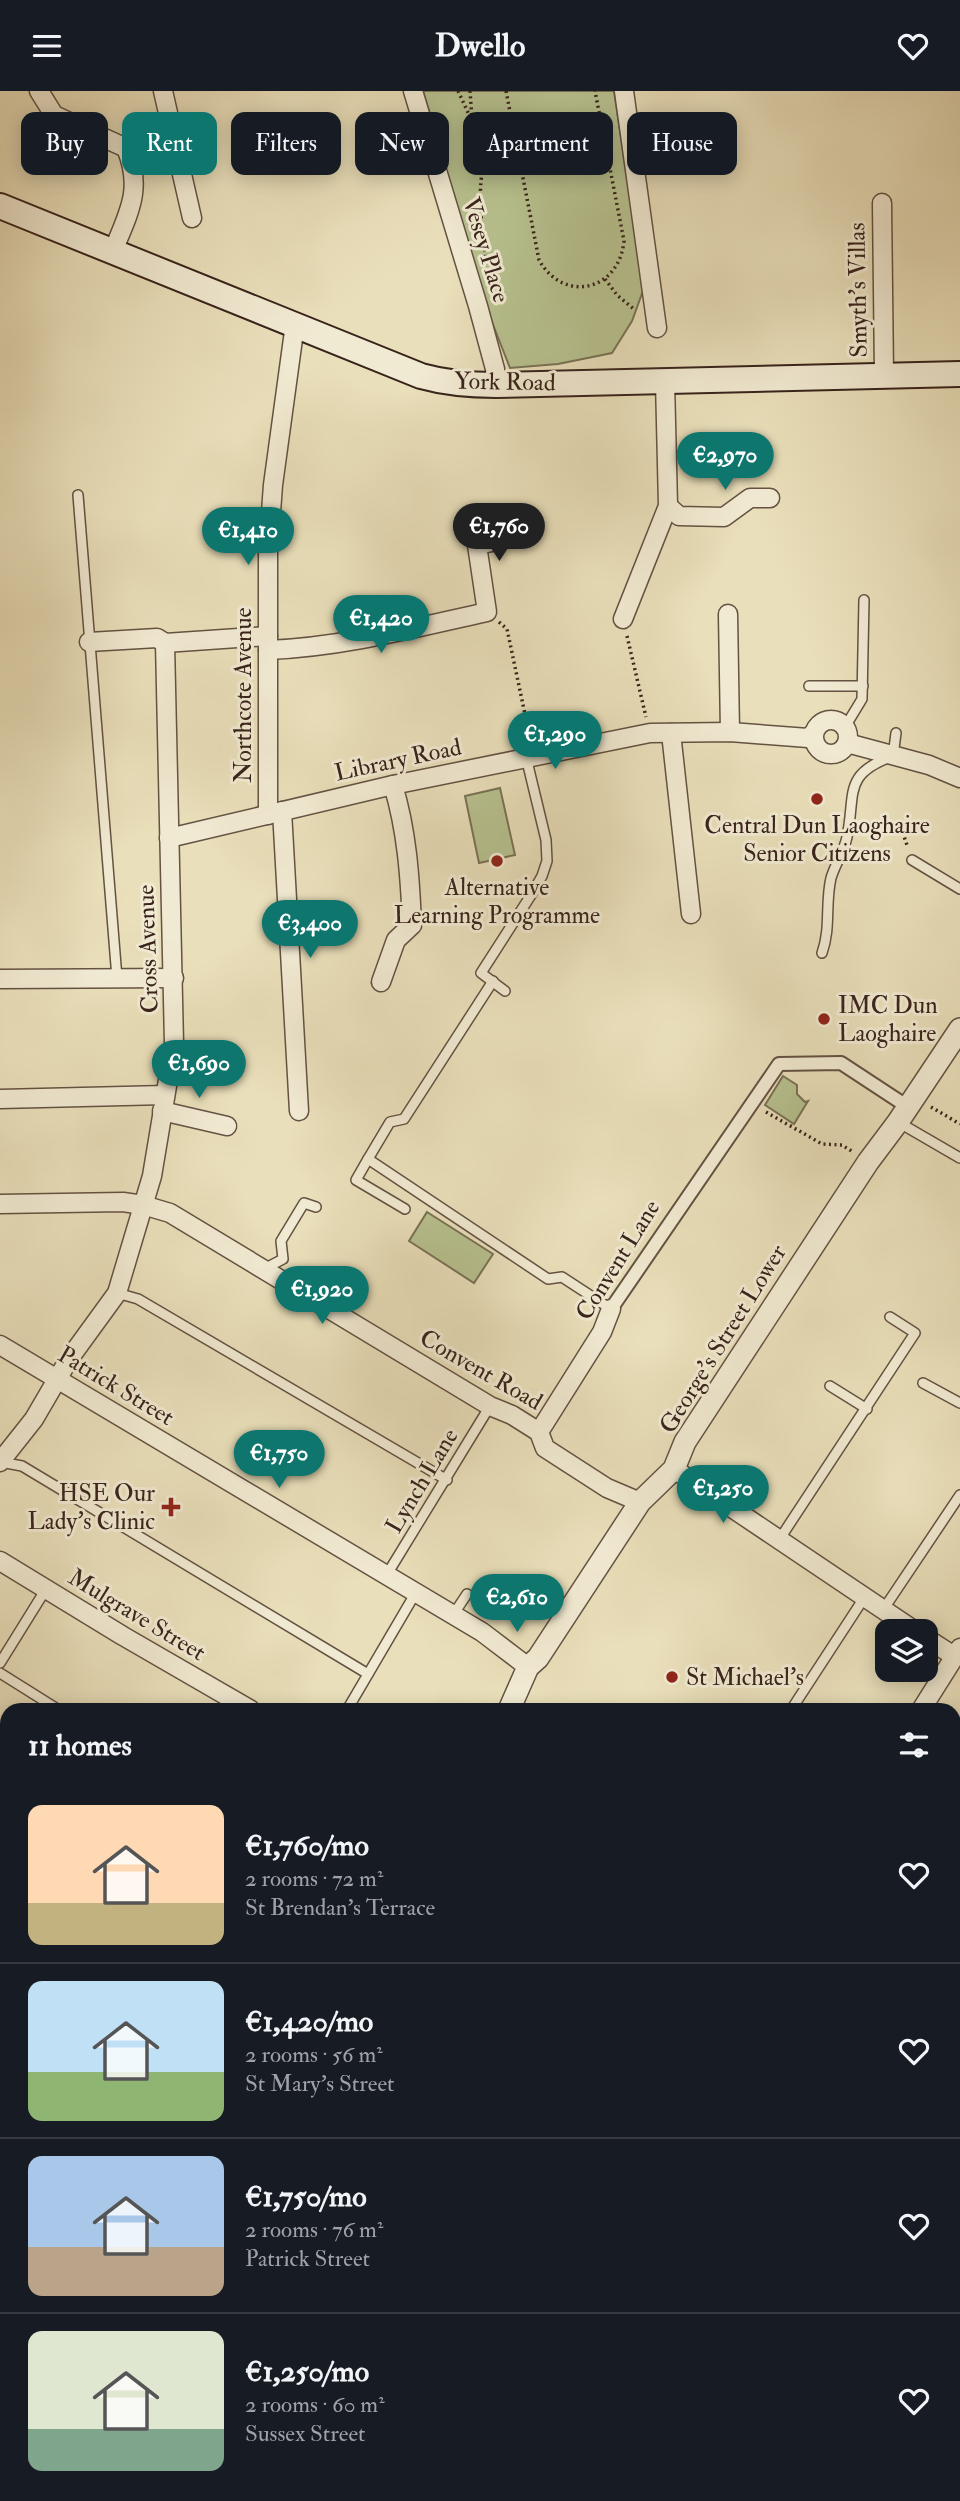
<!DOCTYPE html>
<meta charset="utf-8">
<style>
body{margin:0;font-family:"IM FELL Double Pica",serif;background:#242831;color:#f1f3f6;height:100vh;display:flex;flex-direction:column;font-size:26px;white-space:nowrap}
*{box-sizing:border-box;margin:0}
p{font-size:23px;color:#9ea1a6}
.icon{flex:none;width:38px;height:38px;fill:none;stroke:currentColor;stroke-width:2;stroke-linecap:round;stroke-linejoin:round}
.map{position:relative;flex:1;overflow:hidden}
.details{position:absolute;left:0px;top:1612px;width:961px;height:800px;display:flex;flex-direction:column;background:#171b24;border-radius:21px 21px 0 0;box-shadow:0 4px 18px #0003}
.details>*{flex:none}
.top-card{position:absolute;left:21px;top:21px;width:919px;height:63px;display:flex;gap:14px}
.tools{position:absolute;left:875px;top:1528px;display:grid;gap:14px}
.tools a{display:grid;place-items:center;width:63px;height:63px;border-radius:14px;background:#171b24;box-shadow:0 4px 18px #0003;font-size:35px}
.price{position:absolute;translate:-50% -60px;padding:0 16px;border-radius:24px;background:#0f766e;color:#fff;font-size:23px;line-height:46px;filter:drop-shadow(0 2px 4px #0008)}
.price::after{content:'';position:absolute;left:50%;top:42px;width:21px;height:16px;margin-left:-10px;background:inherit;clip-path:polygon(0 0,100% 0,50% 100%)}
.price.current{background:#222;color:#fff}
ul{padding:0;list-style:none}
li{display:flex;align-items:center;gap:21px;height:175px;padding:0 28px}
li+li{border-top:2px solid #363941}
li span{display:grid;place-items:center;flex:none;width:196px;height:140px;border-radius:14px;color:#555}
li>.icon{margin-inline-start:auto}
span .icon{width:84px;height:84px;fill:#fffc;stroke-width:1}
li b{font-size:30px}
h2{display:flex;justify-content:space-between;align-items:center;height:84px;padding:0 28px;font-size:30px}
.pill{padding:0 24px;border-radius:14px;background:#171b24;box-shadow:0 4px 18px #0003;font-size:24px;line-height:63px}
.pill.current{background:#0f766e;color:#fff}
header{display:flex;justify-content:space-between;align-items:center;height:91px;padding:0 28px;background:#171b24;font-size:32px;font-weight:800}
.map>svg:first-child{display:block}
</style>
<header><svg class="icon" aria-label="menu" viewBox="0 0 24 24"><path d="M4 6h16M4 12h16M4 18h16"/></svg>Dwello<svg class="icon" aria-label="heart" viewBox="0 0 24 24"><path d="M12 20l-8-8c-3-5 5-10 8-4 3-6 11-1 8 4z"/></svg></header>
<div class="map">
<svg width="960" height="2410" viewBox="0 0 960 2410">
<rect width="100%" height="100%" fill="#e9dfba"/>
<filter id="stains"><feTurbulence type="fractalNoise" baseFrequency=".00286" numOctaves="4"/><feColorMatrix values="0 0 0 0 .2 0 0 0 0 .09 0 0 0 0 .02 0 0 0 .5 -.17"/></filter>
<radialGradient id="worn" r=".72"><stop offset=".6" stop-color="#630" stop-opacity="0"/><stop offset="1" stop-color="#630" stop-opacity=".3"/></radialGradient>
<!-- green -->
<g fill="#b7c18f" stroke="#787255" stroke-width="2">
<path d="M423,0H614L644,197L632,230L612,262L558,273L510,277L490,226Z"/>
<path d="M500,697L515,764L479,772L465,705Z"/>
<path d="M783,985L797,994V1003L805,1011L808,1010L794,1033L765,1014Z"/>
<path d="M427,1121L493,1163L474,1192L409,1150Z"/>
</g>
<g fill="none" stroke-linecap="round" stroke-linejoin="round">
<defs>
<g id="service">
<path d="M78,404L117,887"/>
<path d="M809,595H863"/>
<path d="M845,636L862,608L864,509"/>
<path d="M912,769L960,798"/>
<path d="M822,862C831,837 825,812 831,787C835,773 844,761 847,746C856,703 842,683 893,665L896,642"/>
<path d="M493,890L404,1028L390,1031L368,1068L548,1188L562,1186L611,1218"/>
<path d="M505,900L481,882L533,801L542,785L547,770L546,749L526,666"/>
<path d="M898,1031L960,1067"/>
<path d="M368,1068L356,1089L405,1118"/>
<path d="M266,1177L283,1168L281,1150L304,1112L316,1116"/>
<path d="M117,1202L138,1208L447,1389"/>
<path d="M923,1292L960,1312"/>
<path d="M830,1295L867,1318"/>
<path d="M0,1371L22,1375L368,1583"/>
<path d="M779,1449L915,1242L890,1226"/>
<path d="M386,1485L490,1315"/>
<path d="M883,1519L960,1404"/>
<path d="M453,1524L467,1503"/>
<path d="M0,1572L46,1498"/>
<path d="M0,1582L59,1619"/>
<path d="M347,1619L415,1503"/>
<path d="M791,1619L864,1507"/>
<path d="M954,1686L960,1689"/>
<path d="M7,1956L5,1960L7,1961"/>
<path d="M0,2150L7,2133"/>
<path d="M960,2340L957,2356L960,2365"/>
<path d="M395,2404L403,2410"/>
<path d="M352,2410L356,2404"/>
</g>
<path id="pedestrian" d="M611,1218L779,973L841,972L908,1016"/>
<g id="minor">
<path d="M39,0L54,24L126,57C143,98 129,121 113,160"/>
<path d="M163,0L192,127"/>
<path d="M413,0L478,215L495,278L496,294"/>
<path d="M624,0L657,237"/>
<path d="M882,112L884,284"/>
<path d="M668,415L679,425L724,426L750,407H770"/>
<path d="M728,523L730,641"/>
<path d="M623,528L668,415L665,290"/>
<path d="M89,551L157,547L165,552L268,545"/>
<path d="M268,559C343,556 414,537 487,521L477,454L492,451L490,434"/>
<circle cx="831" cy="646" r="17"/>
<path d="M671,642L691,823"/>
<path d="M847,652L929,674L960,687"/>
<path d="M282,720L299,1020"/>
<path d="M268,724V462L273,394L295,233"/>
<path d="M169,747L393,694L650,642L730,641L808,647L814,642"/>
<path d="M0,888L174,887"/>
<path d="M381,891L396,849L412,834C410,786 407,740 393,694"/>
<path d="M0,1008L165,1004"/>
<path d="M162,1020L227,1035"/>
<path d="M0,1113L123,1111L143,1114L170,1122L490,1315L512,1324L539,1341L545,1357L607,1397L640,1411"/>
<path d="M0,1254L482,1541L528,1576"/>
<path d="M539,1341L602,1241L611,1218"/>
<path d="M0,1371L34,1328L69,1268L117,1202L152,1085L174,953L165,552"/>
<path d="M674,1378L915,1540"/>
<path d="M0,1470L123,1545L251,1619"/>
<path d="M926,1547L954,1565"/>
<path d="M921,1619L960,1557"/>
<path d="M0,1754L7,1757"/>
<path d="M0,2190L7,2194"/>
<path d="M111,2404L119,2410"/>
</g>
<path id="tertiary" d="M509,1619L528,1576L538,1567L640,1411L674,1378L685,1351L868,1071L898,1031L960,938"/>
<g id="secondary">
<path d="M0,115L421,285C446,292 469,294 496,294L960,283"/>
<path d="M954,1878L960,1882"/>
<path d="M0,2378L7,2368"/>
</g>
</defs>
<!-- service casing -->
<use href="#service" stroke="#645243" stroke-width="12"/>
<!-- pedestrian casing -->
<use href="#pedestrian" stroke="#645243" stroke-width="16"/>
<!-- minor casing -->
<use href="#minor" stroke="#645243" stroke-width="21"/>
<!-- tertiary casing -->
<use href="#tertiary" stroke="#645243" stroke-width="24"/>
<!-- secondary casing -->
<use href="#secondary" stroke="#38231b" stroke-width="28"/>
<!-- path -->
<g stroke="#38231b" stroke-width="3.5" stroke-dasharray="2 3.5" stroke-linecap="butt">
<path d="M458,0L472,30L493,52"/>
<path d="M470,0L472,28"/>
<path d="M506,0L539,169C564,213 619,200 624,150L595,0"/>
<path d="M486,171C483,140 471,76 495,52C500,47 508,45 514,43"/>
<path d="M605,188L617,204L635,219"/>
<path d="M499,531L507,538L530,647"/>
<path d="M627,545L646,626"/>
<path d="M899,731L908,757"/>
<path d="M931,1016L960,1033"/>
<path d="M766,1021L822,1053L842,1054L853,1061"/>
<path d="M960,2093L954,2101L960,2105"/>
<path d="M954,2387L960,2391"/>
<path d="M589,2404L597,2410"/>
<path d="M752,2404L759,2410"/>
<path d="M571,2410L574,2404"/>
<path d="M603,2410L607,2404"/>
<path d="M819,2410L824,2404"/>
</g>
<!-- service -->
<use href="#service" stroke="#f1ead2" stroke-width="9"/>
<!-- pedestrian -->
<use href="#pedestrian" stroke="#f1ead2" stroke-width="12"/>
<!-- minor -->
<use href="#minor" stroke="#f1ead2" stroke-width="18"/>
<!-- tertiary -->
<use href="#tertiary" stroke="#f1ead2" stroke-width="21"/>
<!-- secondary -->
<use href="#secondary" stroke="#f1ead2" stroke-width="24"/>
</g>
<!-- markers -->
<g fill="#8f2418" stroke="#f1ead2" stroke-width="2.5">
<circle cx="817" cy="708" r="7"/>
<circle cx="497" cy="770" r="7"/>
<circle cx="824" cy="928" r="7"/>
<path d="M167.5 1405.5h7v7h7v7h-7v7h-7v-7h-7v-7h7z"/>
<circle cx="672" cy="1586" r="7"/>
</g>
<g text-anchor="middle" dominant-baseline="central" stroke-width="6" stroke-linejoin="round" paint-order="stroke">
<!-- street labels -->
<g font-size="24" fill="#38231b" stroke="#f1ead2">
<text transform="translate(486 159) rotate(73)">Vesey Place</text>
<text transform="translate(858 199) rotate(-91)">Smyth's Villas</text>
<text transform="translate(505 291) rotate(1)">York Road</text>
<text transform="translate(243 604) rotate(-90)">Northcote Avenue</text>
<text transform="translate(398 669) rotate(-12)">Library Road</text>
<text transform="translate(148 858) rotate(-92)">Cross Avenue</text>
<text transform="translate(618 1169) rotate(-58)">Convent Lane</text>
<text transform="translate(723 1248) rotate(-58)">George's Street Lower</text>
<text transform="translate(481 1279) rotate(30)">Convent Road</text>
<text transform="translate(116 1295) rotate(31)">Patrick Street</text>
<text transform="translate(422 1390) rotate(-59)">Lynch Lane</text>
<text transform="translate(137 1524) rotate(31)">Mulgrave Street</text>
</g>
<!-- poi labels -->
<g font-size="24" fill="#38231b" stroke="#f1ead2">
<text x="817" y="734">Central Dun Laoghaire<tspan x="817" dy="28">Senior Citizens</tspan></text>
<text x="497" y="796">Alternative<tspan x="497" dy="28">Learning Programme</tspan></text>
<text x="838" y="914" text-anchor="start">IMC Dun<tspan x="838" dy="28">Laoghaire</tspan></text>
<text x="155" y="1402" text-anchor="end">HSE Our<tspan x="155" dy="28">Lady's Clinic</tspan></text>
<text x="686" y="1586" text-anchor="start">St Michael's</text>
</g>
</g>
<rect width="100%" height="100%" filter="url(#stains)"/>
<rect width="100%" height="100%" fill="url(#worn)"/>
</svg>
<div class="tools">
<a><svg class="icon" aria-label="layers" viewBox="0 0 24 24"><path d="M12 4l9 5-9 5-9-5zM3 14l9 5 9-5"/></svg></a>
</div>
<b class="price" style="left:725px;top:401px">€2,970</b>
<b class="price current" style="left:499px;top:472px">€1,760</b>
<b class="price" style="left:248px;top:476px">€1,410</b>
<b class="price" style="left:381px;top:564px">€1,420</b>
<b class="price" style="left:555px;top:680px">€1,290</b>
<b class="price" style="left:310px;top:869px">€3,400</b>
<b class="price" style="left:199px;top:1009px">€1,690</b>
<b class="price" style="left:322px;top:1235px">€1,920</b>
<b class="price" style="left:279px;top:1399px">€1,750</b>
<b class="price" style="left:723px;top:1434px">€1,250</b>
<b class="price" style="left:517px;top:1543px">€2,610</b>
<div class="top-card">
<a class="pill">Buy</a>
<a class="pill current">Rent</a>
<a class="pill">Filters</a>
<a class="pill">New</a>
<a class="pill">Apartment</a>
<a class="pill">House</a>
</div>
<section class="details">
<h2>11 homes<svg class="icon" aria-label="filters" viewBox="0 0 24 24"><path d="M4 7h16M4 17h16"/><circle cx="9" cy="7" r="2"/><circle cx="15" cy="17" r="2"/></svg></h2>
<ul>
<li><span style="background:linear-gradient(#ffd9b3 70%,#c2b280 0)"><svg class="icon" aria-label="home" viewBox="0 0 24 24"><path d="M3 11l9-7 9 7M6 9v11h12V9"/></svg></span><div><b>€1,760/mo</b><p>2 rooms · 72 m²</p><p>St Brendan's Terrace</p></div><svg class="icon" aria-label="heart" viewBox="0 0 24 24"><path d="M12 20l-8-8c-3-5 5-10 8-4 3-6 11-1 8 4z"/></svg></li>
<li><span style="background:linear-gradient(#bfe0f5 65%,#8fb573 0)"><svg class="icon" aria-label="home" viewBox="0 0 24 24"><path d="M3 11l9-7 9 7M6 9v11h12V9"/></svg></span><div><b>€1,420/mo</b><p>2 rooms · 56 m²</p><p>St Mary's Street</p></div><svg class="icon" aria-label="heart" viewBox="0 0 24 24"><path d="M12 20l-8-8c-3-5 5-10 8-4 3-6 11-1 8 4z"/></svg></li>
<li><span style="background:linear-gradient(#a9c7e8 65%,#b9a48a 0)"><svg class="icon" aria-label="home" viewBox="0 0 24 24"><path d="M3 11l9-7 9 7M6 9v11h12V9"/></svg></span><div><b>€1,750/mo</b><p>2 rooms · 76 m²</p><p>Patrick Street</p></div><svg class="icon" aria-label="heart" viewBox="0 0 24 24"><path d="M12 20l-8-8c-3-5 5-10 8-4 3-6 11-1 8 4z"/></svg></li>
<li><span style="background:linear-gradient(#dfe7d0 70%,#7fa58c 0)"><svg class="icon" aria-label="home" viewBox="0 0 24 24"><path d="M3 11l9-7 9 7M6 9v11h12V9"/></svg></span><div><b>€1,250/mo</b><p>2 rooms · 60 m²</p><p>Sussex Street</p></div><svg class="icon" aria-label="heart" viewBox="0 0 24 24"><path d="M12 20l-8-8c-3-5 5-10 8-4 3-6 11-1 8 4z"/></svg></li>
</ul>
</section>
</div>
